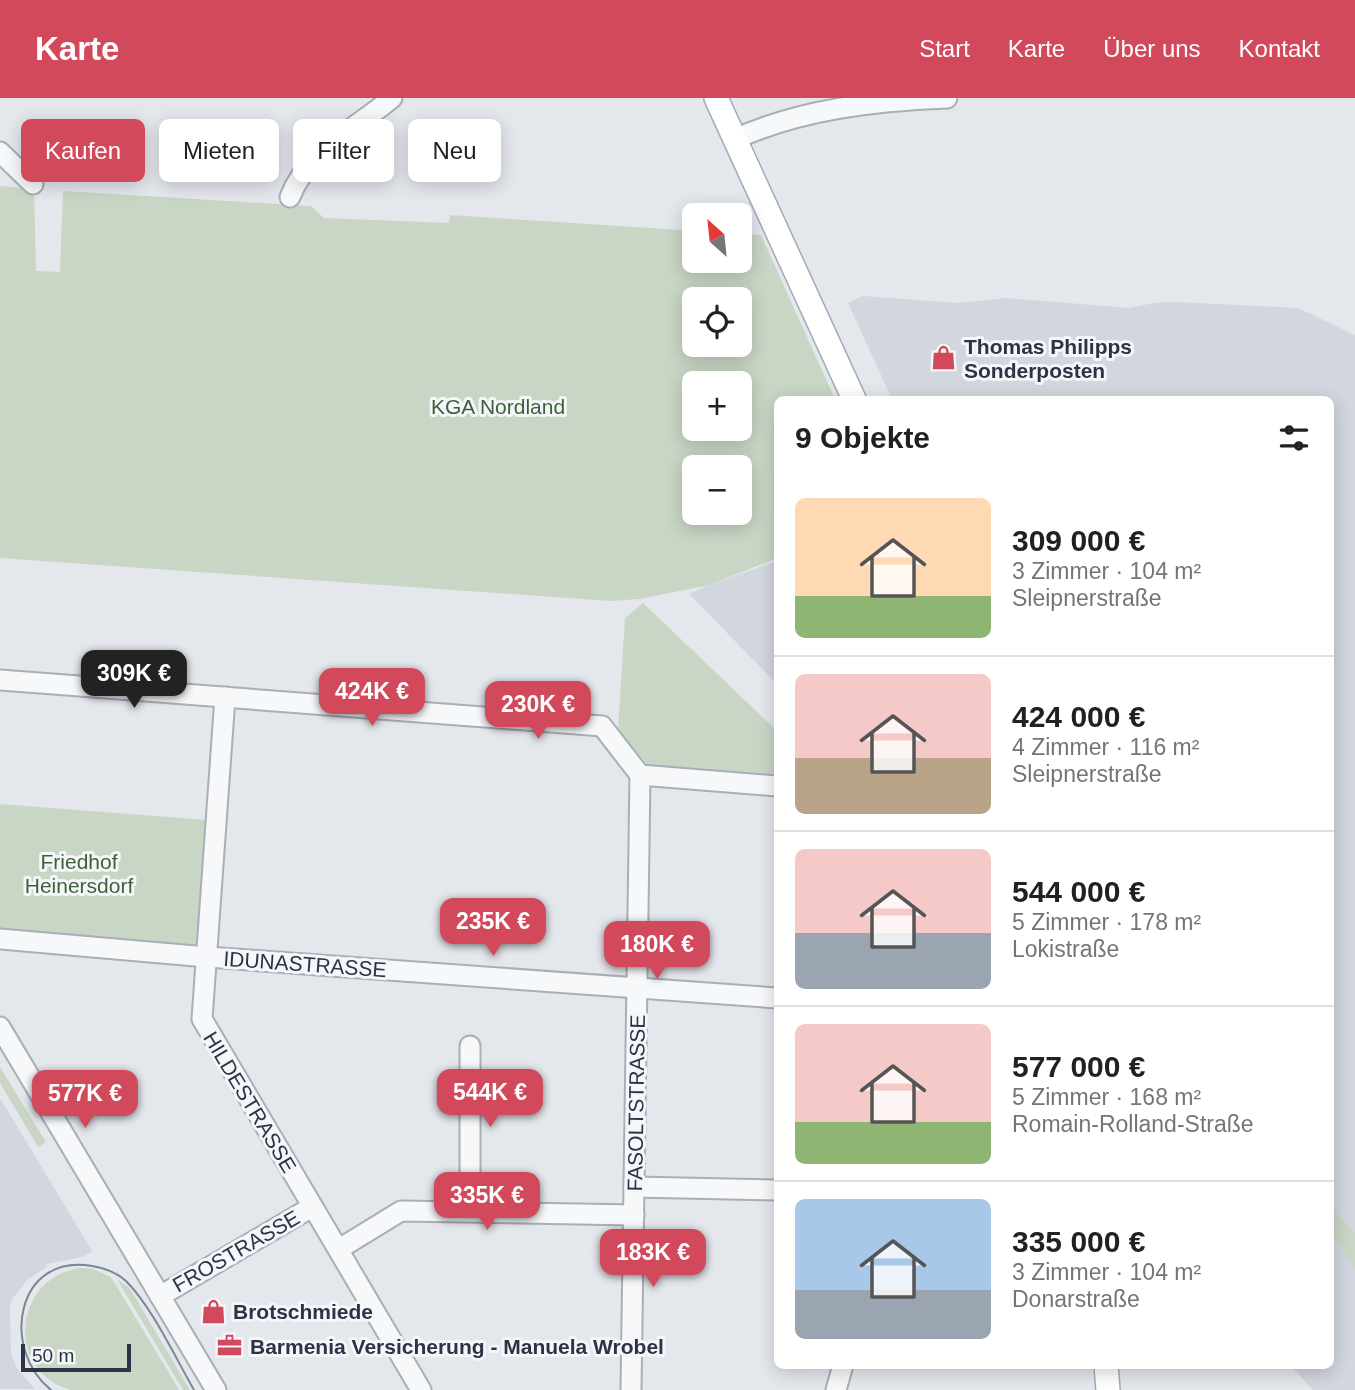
<!DOCTYPE html>
<html lang="de">
<meta charset="utf-8">
<style>
body{margin:0;font-family:Arial,sans-serif;background:#f6f6f6;color:#202124;height:100vh;display:flex;flex-direction:column;font-size:26px;white-space:nowrap}
*{box-sizing:border-box;margin:0}
p{font-size:23px;color:#757577}
.icon{flex:none;width:38px;height:38px;fill:none;stroke:currentColor;stroke-width:2;stroke-linecap:round;stroke-linejoin:round}
.map{position:relative;flex:1;overflow:hidden}
.panel{position:absolute;left:774px;top:298px;width:560px;height:973px;display:flex;flex-direction:column;background:#fff;border-radius:10px;box-shadow:0 4px 18px #0003}
.panel>*{flex:none}
.top-card{position:absolute;left:21px;top:21px;width:648px;height:63px;display:flex;gap:14px}
.needle{width:46px;rotate:333deg}
.buttons{position:absolute;left:682px;top:105px;display:grid;gap:14px}
.buttons a{display:grid;place-items:center;width:70px;height:70px;border-radius:10px;background:#fff;box-shadow:0 4px 18px #0003;font-size:35px}
.scale{position:absolute;left:21px;bottom:18px;width:110px;box-sizing:border-box;padding-left:7px;border:4px solid #2b3445;border-top:0;font-size:19px;line-height:24px;white-space:nowrap;color:#2b3445;-webkit-text-stroke:5px #f4f6f9;paint-order:stroke}
.price{position:absolute;translate:-50% -60px;padding:0 16px;border-radius:14px;background:#d1495b;color:#fff;font-size:23px;line-height:46px;filter:drop-shadow(0 2px 4px #0008)}
.price::after{content:'';position:absolute;left:50%;top:42px;width:21px;height:16px;margin-left:-10px;background:inherit;clip-path:polygon(0 0,100% 0,50% 100%)}
.price.active{background:#222;color:#fff}
ul{padding:0;list-style:none}
li{display:flex;align-items:center;gap:21px;height:175px;padding:0 21px}
li+li{border-top:2px solid #e0e0e0}
li span{display:grid;place-items:center;flex:none;width:196px;height:140px;border-radius:10px;color:#555}
li>.icon{margin-inline-start:auto}
span .icon{width:84px;height:84px;fill:#fffc;stroke-width:1}
li b{font-size:30px}
h2{display:flex;justify-content:space-between;align-items:center;height:84px;padding:0 21px;font-size:30px}
.tag{padding:0 24px;border-radius:10px;background:#fff;box-shadow:0 4px 18px #0003;font-size:24px;line-height:63px}
.tag.active{background:#d1495b;color:#fff}
header{display:flex;align-items:center;gap:42px;box-sizing:border-box;height:98px;padding:0 35px;background:#d1495b;color:#fff}
header strong{font-size:33px}
nav{display:flex;gap:38px;margin-inline-start:auto;font-size:24px}
.map>svg:first-child{display:block}
</style>
<header>
<strong>Karte</strong>
<nav><a>Start</a><a>Karte</a><a>Über uns</a><a>Kontakt</a></nav>
</header>
<div class="map">
<svg width="1355" height="1292" viewBox="0 0 1355 1292">
<rect width="100%" height="100%" fill="#e4e7ec"/>
<!-- built -->
<g fill="#d2d6de">
<path d="M863,198L958,205L1007,200L1129,210L1154,205L1176,204L1298,210L1355,237V1292H1313L1290,1267H1330V301H892L848,205Z"/>
<path d="M777,463V586L689,496L709,487Z"/>
<path d="M0,1000L92,1153L83,1159L46,1166L47,1169L27,1182L13,1200L10,1207L11,1256L17,1270L35,1291H0Z"/>
</g>
<!-- green -->
<g fill="#c9d6c5" fill-rule="evenodd">
<path d="M0,88L34,91L36,173L60,174L63,93L311,108L324,120L449,125L450,117L695,133V163H740V135L761,137L835,301H777V460L709,487L639,501L611,503L0,460ZM695,201H740V247H695ZM695,285H740V331H695ZM695,369H740V415H695Z"/>
<path d="M643,505L777,633V682L652,672L618,633L625,520Z"/>
<path d="M0,706L207,722L198,847L0,832Z"/>
<path d="M0,969L46,1044L38,1049L0,985Z"/>
<path d="M1330,1108L1355,1135V1171L1336,1140L1330,1136Z"/>
<path d="M82,1170L93,1171L111,1179L179,1292H71C3,1273 14,1177 82,1170Z"/>
<path d="M117,1181L129,1190L135,1199L190,1292H183Z"/>
</g>
<g fill="none" stroke-linecap="round" stroke-linejoin="round">
<defs>
<g id="minor">
<path d="M735,41C802,11 874,3 947,0"/>
<path d="M0,54L33,86"/>
<path d="M290,99C307,54 356,30 392,0"/>
<path d="M0,582L602,628L640,677L777,688"/>
<path d="M225,599L202,921L421,1292"/>
<path d="M0,841L207,859L777,900"/>
<path d="M0,929L216,1292"/>
<path d="M634,1089L777,1092"/>
<path d="M470,1113V948"/>
<path d="M339,1151L401,1113L634,1117"/>
<path d="M160,1198L312,1109"/>
<path d="M631,1292L640,677"/>
<path d="M836,1292L843,1267"/>
</g>
<g id="major">
<path d="M716,0L854,301"/>
<path d="M1106,1267L1108,1292"/>
</g>
</defs>
<!-- minor casing -->
<use href="#minor" stroke="#a9aeb7" stroke-width="23"/>
<!-- major casing -->
<use href="#major" stroke="#a3abb8" stroke-width="26"/>
<!-- minor -->
<use href="#minor" stroke="#f7f8fa" stroke-width="19"/>
<!-- major -->
<use href="#major" stroke="#fff" stroke-width="23"/>
<!-- tram -->
<path stroke="#7d8696" stroke-width="2" d="M51,1292C0,1251 16,1155 92,1168C105,1170 116,1174 126,1183C152,1209 175,1259 194,1292"/>
</g>
<!-- icons -->
<defs>
<symbol id="shop-bare" viewBox="-9 -9 18 18"><path d="M-5-2.5h2.3a2.7 3.5 0 0 1 5.4 0H5L5.5 6h-11ZM-1.5-2.5h3a1.5 2.3 0 0 0-3 0Z" fill="#d1495b" stroke="#f4f6f9" stroke-width="2.5" paint-order="stroke"/></symbol>
<symbol id="office-bare" viewBox="-9 -9 18 18"><path d="M-6-3h4V-5.5h4V-3h4V5H-6ZM-1-4.5V-3h2v-1.5ZM-6 0V1H6V0Z" fill="#d1495b" stroke="#f4f6f9" stroke-width="2.5" paint-order="stroke"/></symbol>
</defs>
<g fill-rule="evenodd">
<use href="#shop-bare" x="926" y="242" width="35" height="35"/>
<use href="#shop-bare" x="196" y="1196" width="35" height="35"/>
<use href="#office-bare" x="212" y="1230" width="35" height="35"/>
</g>
<g text-anchor="middle" dominant-baseline="central" stroke-width="6" stroke-linejoin="round" paint-order="stroke">
<!-- poi labels -->
<g font-size="21" font-weight="bold" fill="#2b3445" stroke="#f4f6f9" text-anchor="start">
<text x="964" y="248">Thomas Philipps<tspan x="964" dy="24">Sonderposten</tspan></text>
<text x="233" y="1213">Brotschmiede</text>
<text x="250" y="1248">Barmenia Versicherung - Manuela Wrobel</text>
</g>
<!-- park labels -->
<g font-size="21" fill="#3f6138" stroke="#f4f6f9">
<text x="498" y="308">KGA Nordland</text>
<text x="79" y="763">Friedhof<tspan x="79" dy="24">Heinersdorf</tspan></text>
</g>
<!-- street labels -->
<g font-size="21" fill="#2b3445" stroke="#f4f6f9">
<text transform="translate(305 866) rotate(4)">IDUNASTRASSE</text>
<text transform="translate(250 1004) rotate(59)">HILDESTRASSE</text>
<text transform="translate(636 1005) rotate(-89)">FASOLTSTRASSE</text>
<text transform="translate(236 1153) rotate(-30)">FROSTRASSE</text>
</g>
</g>
</svg>
<div class="buttons">
<a><svg class="needle" viewBox="-14 -14 28 28"><path d="M0-13l5 13h-10z" fill="#e53935"/><path d="M0 13l5-13h-10z" fill="#757577"/></svg></a>
<a><svg class="icon" aria-label="locate" viewBox="0 0 24 24"><circle cx="12" cy="12" r="6"/><path d="M12 2v4M12 18v4M2 12h4M18 12h4"/></svg></a>
<a>+</a>
<a>−</a>
</div>
<div class="scale">50 m</div>
<b class="price active" style="left:134px;top:612px">309K €</b>
<b class="price" style="left:372px;top:630px">424K €</b>
<b class="price" style="left:538px;top:643px">230K €</b>
<b class="price" style="left:493px;top:860px">235K €</b>
<b class="price" style="left:657px;top:883px">180K €</b>
<b class="price" style="left:490px;top:1031px">544K €</b>
<b class="price" style="left:85px;top:1032px">577K €</b>
<b class="price" style="left:487px;top:1134px">335K €</b>
<b class="price" style="left:653px;top:1191px">183K €</b>
<div class="top-card">
<a class="tag active">Kaufen</a>
<a class="tag">Mieten</a>
<a class="tag">Filter</a>
<a class="tag">Neu</a>
</div>
<section class="panel">
<h2>9 Objekte<svg class="icon" aria-label="filters" viewBox="0 0 24 24"><path d="M4 7h16M4 17h16"/><circle cx="9" cy="7" r="2"/><circle cx="15" cy="17" r="2"/></svg></h2>
<ul>
<li><span style="background:linear-gradient(#ffd9b3 70%,#8fb573 0)"><svg class="icon" aria-label="home" viewBox="0 0 24 24"><path d="M3 11l9-7 9 7M6 9v11h12V9"/></svg></span><div><b>309 000 €</b><p>3 Zimmer · 104 m²</p><p>Sleipnerstraße</p></div></li>
<li><span style="background:linear-gradient(#f6c9c9 60%,#b9a48a 0)"><svg class="icon" aria-label="home" viewBox="0 0 24 24"><path d="M3 11l9-7 9 7M6 9v11h12V9"/></svg></span><div><b>424 000 €</b><p>4 Zimmer · 116 m²</p><p>Sleipnerstraße</p></div></li>
<li><span style="background:linear-gradient(#f6c9c9 60%,#9aa5b1 0)"><svg class="icon" aria-label="home" viewBox="0 0 24 24"><path d="M3 11l9-7 9 7M6 9v11h12V9"/></svg></span><div><b>544 000 €</b><p>5 Zimmer · 178 m²</p><p>Lokistraße</p></div></li>
<li><span style="background:linear-gradient(#f6c9c9 70%,#8fb573 0)"><svg class="icon" aria-label="home" viewBox="0 0 24 24"><path d="M3 11l9-7 9 7M6 9v11h12V9"/></svg></span><div><b>577 000 €</b><p>5 Zimmer · 168 m²</p><p>Romain-Rolland-Straße</p></div></li>
<li><span style="background:linear-gradient(#a9c7e8 65%,#9aa5b1 0)"><svg class="icon" aria-label="home" viewBox="0 0 24 24"><path d="M3 11l9-7 9 7M6 9v11h12V9"/></svg></span><div><b>335 000 €</b><p>3 Zimmer · 104 m²</p><p>Donarstraße</p></div></li>
</ul>
</section>
</div>
